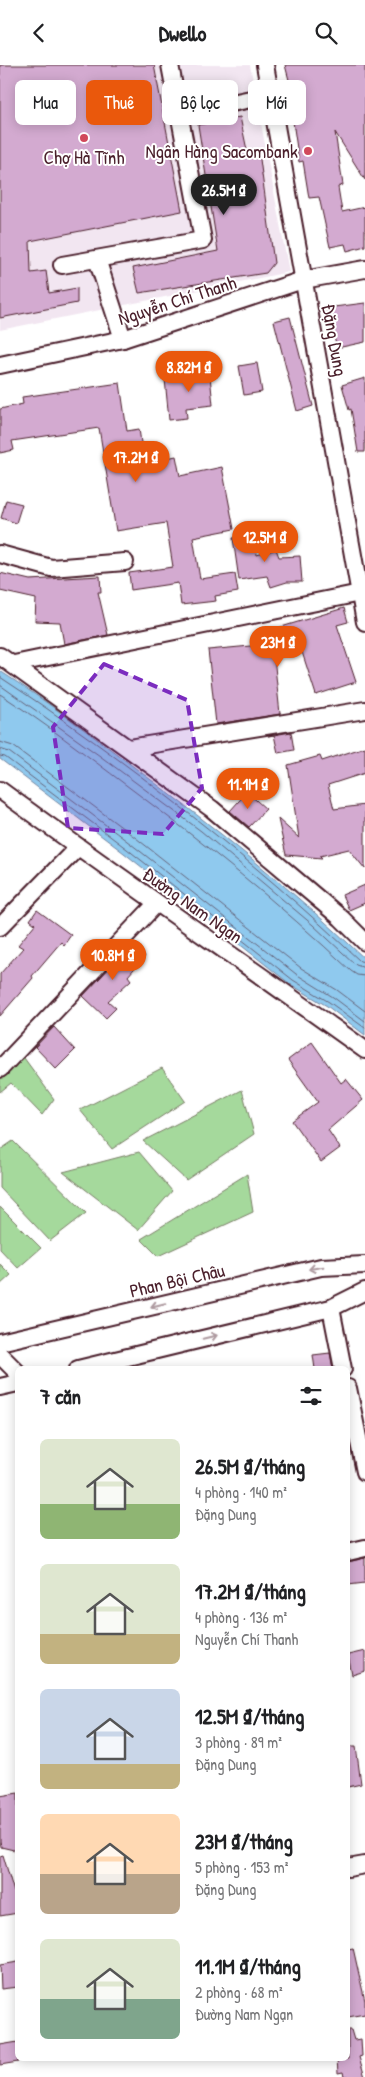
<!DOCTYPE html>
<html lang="vi">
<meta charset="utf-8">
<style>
body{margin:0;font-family:"Patrick Hand",sans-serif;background:#f2f2f2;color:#202124;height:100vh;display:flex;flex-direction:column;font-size:19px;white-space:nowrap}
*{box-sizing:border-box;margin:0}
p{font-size:16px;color:#757577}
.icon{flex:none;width:28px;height:28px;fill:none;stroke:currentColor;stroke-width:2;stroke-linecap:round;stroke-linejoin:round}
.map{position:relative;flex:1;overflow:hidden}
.panel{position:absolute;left:15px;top:1301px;width:335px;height:695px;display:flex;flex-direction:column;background:#fff;border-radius:8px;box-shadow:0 2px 12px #0003}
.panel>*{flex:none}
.banner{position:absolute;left:15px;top:15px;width:335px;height:45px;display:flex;gap:10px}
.price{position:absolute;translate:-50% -42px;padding:0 11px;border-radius:18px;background:#ea580c;color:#fff;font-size:16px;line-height:32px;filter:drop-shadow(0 1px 2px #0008)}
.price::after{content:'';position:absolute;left:50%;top:30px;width:15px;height:11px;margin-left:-8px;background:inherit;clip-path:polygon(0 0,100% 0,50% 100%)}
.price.active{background:#222;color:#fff}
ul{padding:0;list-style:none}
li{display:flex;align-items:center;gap:15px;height:125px;padding:0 25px}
li span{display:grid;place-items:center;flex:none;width:140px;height:100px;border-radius:8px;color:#555}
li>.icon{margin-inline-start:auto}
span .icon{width:60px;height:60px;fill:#fffc;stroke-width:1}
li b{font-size:21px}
h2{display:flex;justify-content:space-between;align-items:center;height:60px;padding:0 25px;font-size:21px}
.tag{padding:0 18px;border-radius:8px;background:#fff;box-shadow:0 2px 12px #0003;font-size:18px;line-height:45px}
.tag.active{background:#ea580c;color:#fff}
header{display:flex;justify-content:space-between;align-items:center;height:65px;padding:0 25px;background:#fff;font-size:22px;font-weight:700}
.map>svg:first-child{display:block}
</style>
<header><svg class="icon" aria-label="back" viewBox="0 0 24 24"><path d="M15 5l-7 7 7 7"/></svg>Dwello<svg class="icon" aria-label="search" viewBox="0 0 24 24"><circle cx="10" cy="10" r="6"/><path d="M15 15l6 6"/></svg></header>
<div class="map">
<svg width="365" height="2012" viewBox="0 0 365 2012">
<rect width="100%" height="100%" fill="#fff"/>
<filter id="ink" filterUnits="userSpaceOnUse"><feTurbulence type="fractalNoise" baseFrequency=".02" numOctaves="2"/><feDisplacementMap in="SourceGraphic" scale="10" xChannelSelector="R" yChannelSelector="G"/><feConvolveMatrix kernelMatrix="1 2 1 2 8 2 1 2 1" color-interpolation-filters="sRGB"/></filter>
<g filter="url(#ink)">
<!-- built -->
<path fill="#f2e6f1" d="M0,0H250L289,207L0,265Z"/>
<!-- green -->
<g fill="#a5d99c" stroke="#787c64">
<path d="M16,982L54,1034L42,1050L11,1018L0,1027V996Z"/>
<path d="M162,1003L185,1036L112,1084L80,1045Z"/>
<path d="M242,1025L254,1069L186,1115L143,1076Z"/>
<path d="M13,1076L86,1148L50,1176L0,1123V1085Z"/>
<path d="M139,1087L172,1126L138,1165L63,1107Z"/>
<path d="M247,1109L253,1147L158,1191L141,1174Z"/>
<path d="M0,1142L41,1183L18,1203L0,1184Z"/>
<path d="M0,1199L11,1210L0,1220Z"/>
</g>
<!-- water -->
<path fill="#8fc9ee" stroke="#7385a0" d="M0,606C48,637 93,671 138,705C217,764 294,826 365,894V970L327,941L290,919L124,788L0,694Z"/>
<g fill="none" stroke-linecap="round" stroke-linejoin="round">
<!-- shore -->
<g stroke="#666379" stroke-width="1">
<path d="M0,612C126,695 250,792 360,896L365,897"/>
<path d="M0,620L100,691L201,766L313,860L356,900L365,903"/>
<path d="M0,629C43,657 85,689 126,720C204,778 280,839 351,906L357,910L365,911"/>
<path d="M0,677L13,681L136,773L301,903L337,925L365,946"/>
<path d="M0,684L9,687L131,779L296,909L333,932L365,956"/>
<path d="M0,691L5,692L127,784L293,915L329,937L365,963"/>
</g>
</g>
<!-- building -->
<g fill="#d3aad0" stroke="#4a1f2b">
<path d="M0,0H154L182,146L30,176L31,208L46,206L49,228L77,223V238L0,253Z"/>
<path d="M285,0H365V115L335,67L343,120L338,122L342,147L365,142V181L347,186L345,179L330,182L319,132L309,133L303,96L299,97L291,43L293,30Z"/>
<path d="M240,52L248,90L259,87L274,198L266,208L139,228L133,203L218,186L198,60Z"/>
<path d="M365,238V277L337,283L326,243Z"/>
<path d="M290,252L313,341L297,346L274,256Z"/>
<path d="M257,298L262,327L244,330L239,301Z"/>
<path d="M209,301L213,340L186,343L187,353L169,355L165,314L192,311L191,303Z"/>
<path d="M365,313V387H358L351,344L349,345L342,320Z"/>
<path d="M120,318L127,366L139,364L144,398L176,391L180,411L222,402L234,464L193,472L200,514L235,509L238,527L215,531L216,536L181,540L178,518L131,525L129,508L173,502L166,458L116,466L99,363L12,376L14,385L0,388V344L23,339L22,332Z"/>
<path d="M6,435L22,439L16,458L1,453Z"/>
<path d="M255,470L257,490L276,484L279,492L300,491L302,517H287L271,522L267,511L239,515L233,473Z"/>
<path d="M0,508L30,515L100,511L101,527H98L108,570L64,579L60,557L35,556L36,534L0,526Z"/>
<path d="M344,543L348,557L337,560L356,617L316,630L301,584L274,592L280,649L216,659L208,585L282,578L278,563Z"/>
<path d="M291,667L294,685L278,688L274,670L268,671Z"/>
<path d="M365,682V708L328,720L334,744L365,740V804L349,784L320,791L322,793L286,790L278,754L299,773L288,700L320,691L322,696Z"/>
<path d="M247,727L266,744L249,762L230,746Z"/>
<path d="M365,820V838L349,845L342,830Z"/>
<path d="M37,845L71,870L64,880L61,877L32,911L33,913L0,951V909L23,883L18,880L35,859L30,855Z"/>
<path d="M131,880L145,891L128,911L131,915L108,936L116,943L106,953L83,931Z"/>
<path d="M54,962L75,985L56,1004L35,982Z"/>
<path d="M312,977L341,1018L346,1014L363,1035L328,1065L340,1083L321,1097L292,1056L318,1037L288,995Z"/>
<path d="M330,1288L333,1304H315L313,1290Z"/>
<path d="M365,1493V1518L348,1520V1497Z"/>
<path d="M365,1586V1606L352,1610L348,1590Z"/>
<path d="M348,1681H356L361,1719L348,1722Z"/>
<path d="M18,1728V1786L1,1782L0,1776V1731Z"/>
<path d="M3,1790L14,1827H18V1848L0,1851V1791Z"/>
<path d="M353,1883L365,1936V1949L348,1952V1884Z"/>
<path d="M18,1897V1922L1,1924L0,1900Z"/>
<path d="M348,1965H351L354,1975L361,1974L362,1991L359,1992L365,2012H344L343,2007L338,2008L337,1994H348Z"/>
<path d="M18,1977V1997L0,2000V1980Z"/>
</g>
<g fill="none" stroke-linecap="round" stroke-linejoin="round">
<defs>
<g id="minor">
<path d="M265,0L365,557"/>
<path d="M179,49L270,30"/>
<path d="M97,194L123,274"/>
<path d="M62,200L203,175L170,0"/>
<path d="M0,300L123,274L303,215L365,204"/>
<path d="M0,489L51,503L125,497"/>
<path d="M0,591L212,744L341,853L365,877"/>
<path d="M14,599L360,528"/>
<path d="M129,683L365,645"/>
<path d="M0,725C121,814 244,898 365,985"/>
<path d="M0,862L78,782"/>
<path d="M0,1004L156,839"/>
<path d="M331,1243L343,1304"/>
<path d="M0,1277L321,1202L365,1200"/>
<path d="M0,1290L18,1308"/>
<path d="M78,1304L331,1243L365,1226"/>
<path d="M0,1322L18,1318"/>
<path d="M348,1323L365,1407"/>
<path d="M348,1487L365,1483"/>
<path d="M348,1803L365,1800"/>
</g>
</defs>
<!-- minor casing -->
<use href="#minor" stroke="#4a1f2b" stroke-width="20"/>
<!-- minor -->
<use href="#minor" stroke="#fff" stroke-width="16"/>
</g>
<!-- one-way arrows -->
<defs><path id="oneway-shaft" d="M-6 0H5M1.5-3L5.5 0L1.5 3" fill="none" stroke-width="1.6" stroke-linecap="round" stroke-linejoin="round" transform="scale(1.25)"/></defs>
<g stroke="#ae9aa0">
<use href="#oneway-shaft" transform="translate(316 1203) rotate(170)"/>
<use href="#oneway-shaft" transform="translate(158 1240) rotate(167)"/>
<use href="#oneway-shaft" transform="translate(210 1272) rotate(-13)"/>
</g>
</g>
<!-- marked area -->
<path fill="#7b2cbf" fill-opacity="0.2" stroke="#7b2cbf" stroke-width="4" stroke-dasharray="10 6" stroke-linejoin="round" d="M104,599L187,635L202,723L163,769L68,763L53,662Z"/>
<!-- markers -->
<g fill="#d1495b" stroke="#fff" stroke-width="2">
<circle cx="84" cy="73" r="5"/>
<circle cx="308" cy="86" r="5"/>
</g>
<g text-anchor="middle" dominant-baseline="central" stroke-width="4" stroke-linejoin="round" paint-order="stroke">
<!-- poi labels -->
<g font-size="19" fill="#4a1f2b" stroke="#fff" text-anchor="end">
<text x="298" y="86">Ngân Hàng Sacombank</text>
<text x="84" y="92" text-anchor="middle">Chợ Hà Tĩnh</text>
</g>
<!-- street labels -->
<g font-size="19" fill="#4a1f2b" stroke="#fff">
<text transform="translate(177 235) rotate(-18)">Nguyễn Chí Thanh</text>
<text transform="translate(335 275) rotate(80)">Đặng Dung</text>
<text transform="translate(193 840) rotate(35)">Đường Nam Ngạn</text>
<text transform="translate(177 1215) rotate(-13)">Phan Bội Châu</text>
</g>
</g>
</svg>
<b class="price active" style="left:224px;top:151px">26.5M ₫</b>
<b class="price" style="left:189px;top:328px">8.82M ₫</b>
<b class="price" style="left:136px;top:418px">17.2M ₫</b>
<b class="price" style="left:265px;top:498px">12.5M ₫</b>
<b class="price" style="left:278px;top:603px">23M ₫</b>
<b class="price" style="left:248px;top:745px">11.1M ₫</b>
<b class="price" style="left:113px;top:916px">10.8M ₫</b>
<div class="banner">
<a class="tag">Mua</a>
<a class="tag active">Thuê</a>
<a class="tag">Bộ lọc</a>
<a class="tag">Mới</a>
</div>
<section class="panel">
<h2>7 căn<svg class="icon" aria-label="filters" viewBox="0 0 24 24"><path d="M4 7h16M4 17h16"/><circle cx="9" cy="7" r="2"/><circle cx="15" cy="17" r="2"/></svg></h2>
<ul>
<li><span style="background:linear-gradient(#dfe7d0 65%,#8fb573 0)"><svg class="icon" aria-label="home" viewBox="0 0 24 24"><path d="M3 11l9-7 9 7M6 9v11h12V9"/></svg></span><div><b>26.5M ₫/tháng</b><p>4 phòng · 140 m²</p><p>Đặng Dung</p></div></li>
<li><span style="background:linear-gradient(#dfe7d0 70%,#c2b280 0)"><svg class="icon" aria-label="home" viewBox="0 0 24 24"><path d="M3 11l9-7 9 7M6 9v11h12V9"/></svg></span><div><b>17.2M ₫/tháng</b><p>4 phòng · 136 m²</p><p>Nguyễn Chí Thanh</p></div></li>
<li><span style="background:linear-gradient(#c9d6e8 75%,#c2b280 0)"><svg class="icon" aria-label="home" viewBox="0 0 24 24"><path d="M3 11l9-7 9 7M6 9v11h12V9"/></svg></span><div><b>12.5M ₫/tháng</b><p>3 phòng · 89 m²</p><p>Đặng Dung</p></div></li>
<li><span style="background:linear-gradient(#ffd9b3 60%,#b9a48a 0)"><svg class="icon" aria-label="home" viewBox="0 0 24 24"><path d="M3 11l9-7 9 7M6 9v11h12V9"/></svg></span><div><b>23M ₫/tháng</b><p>5 phòng · 153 m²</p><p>Đặng Dung</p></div></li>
<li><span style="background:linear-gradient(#dfe7d0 60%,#7fa58c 0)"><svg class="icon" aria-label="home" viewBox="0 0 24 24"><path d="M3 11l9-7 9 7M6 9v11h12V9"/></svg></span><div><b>11.1M ₫/tháng</b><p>2 phòng · 68 m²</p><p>Đường Nam Ngạn</p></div></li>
</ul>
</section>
</div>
